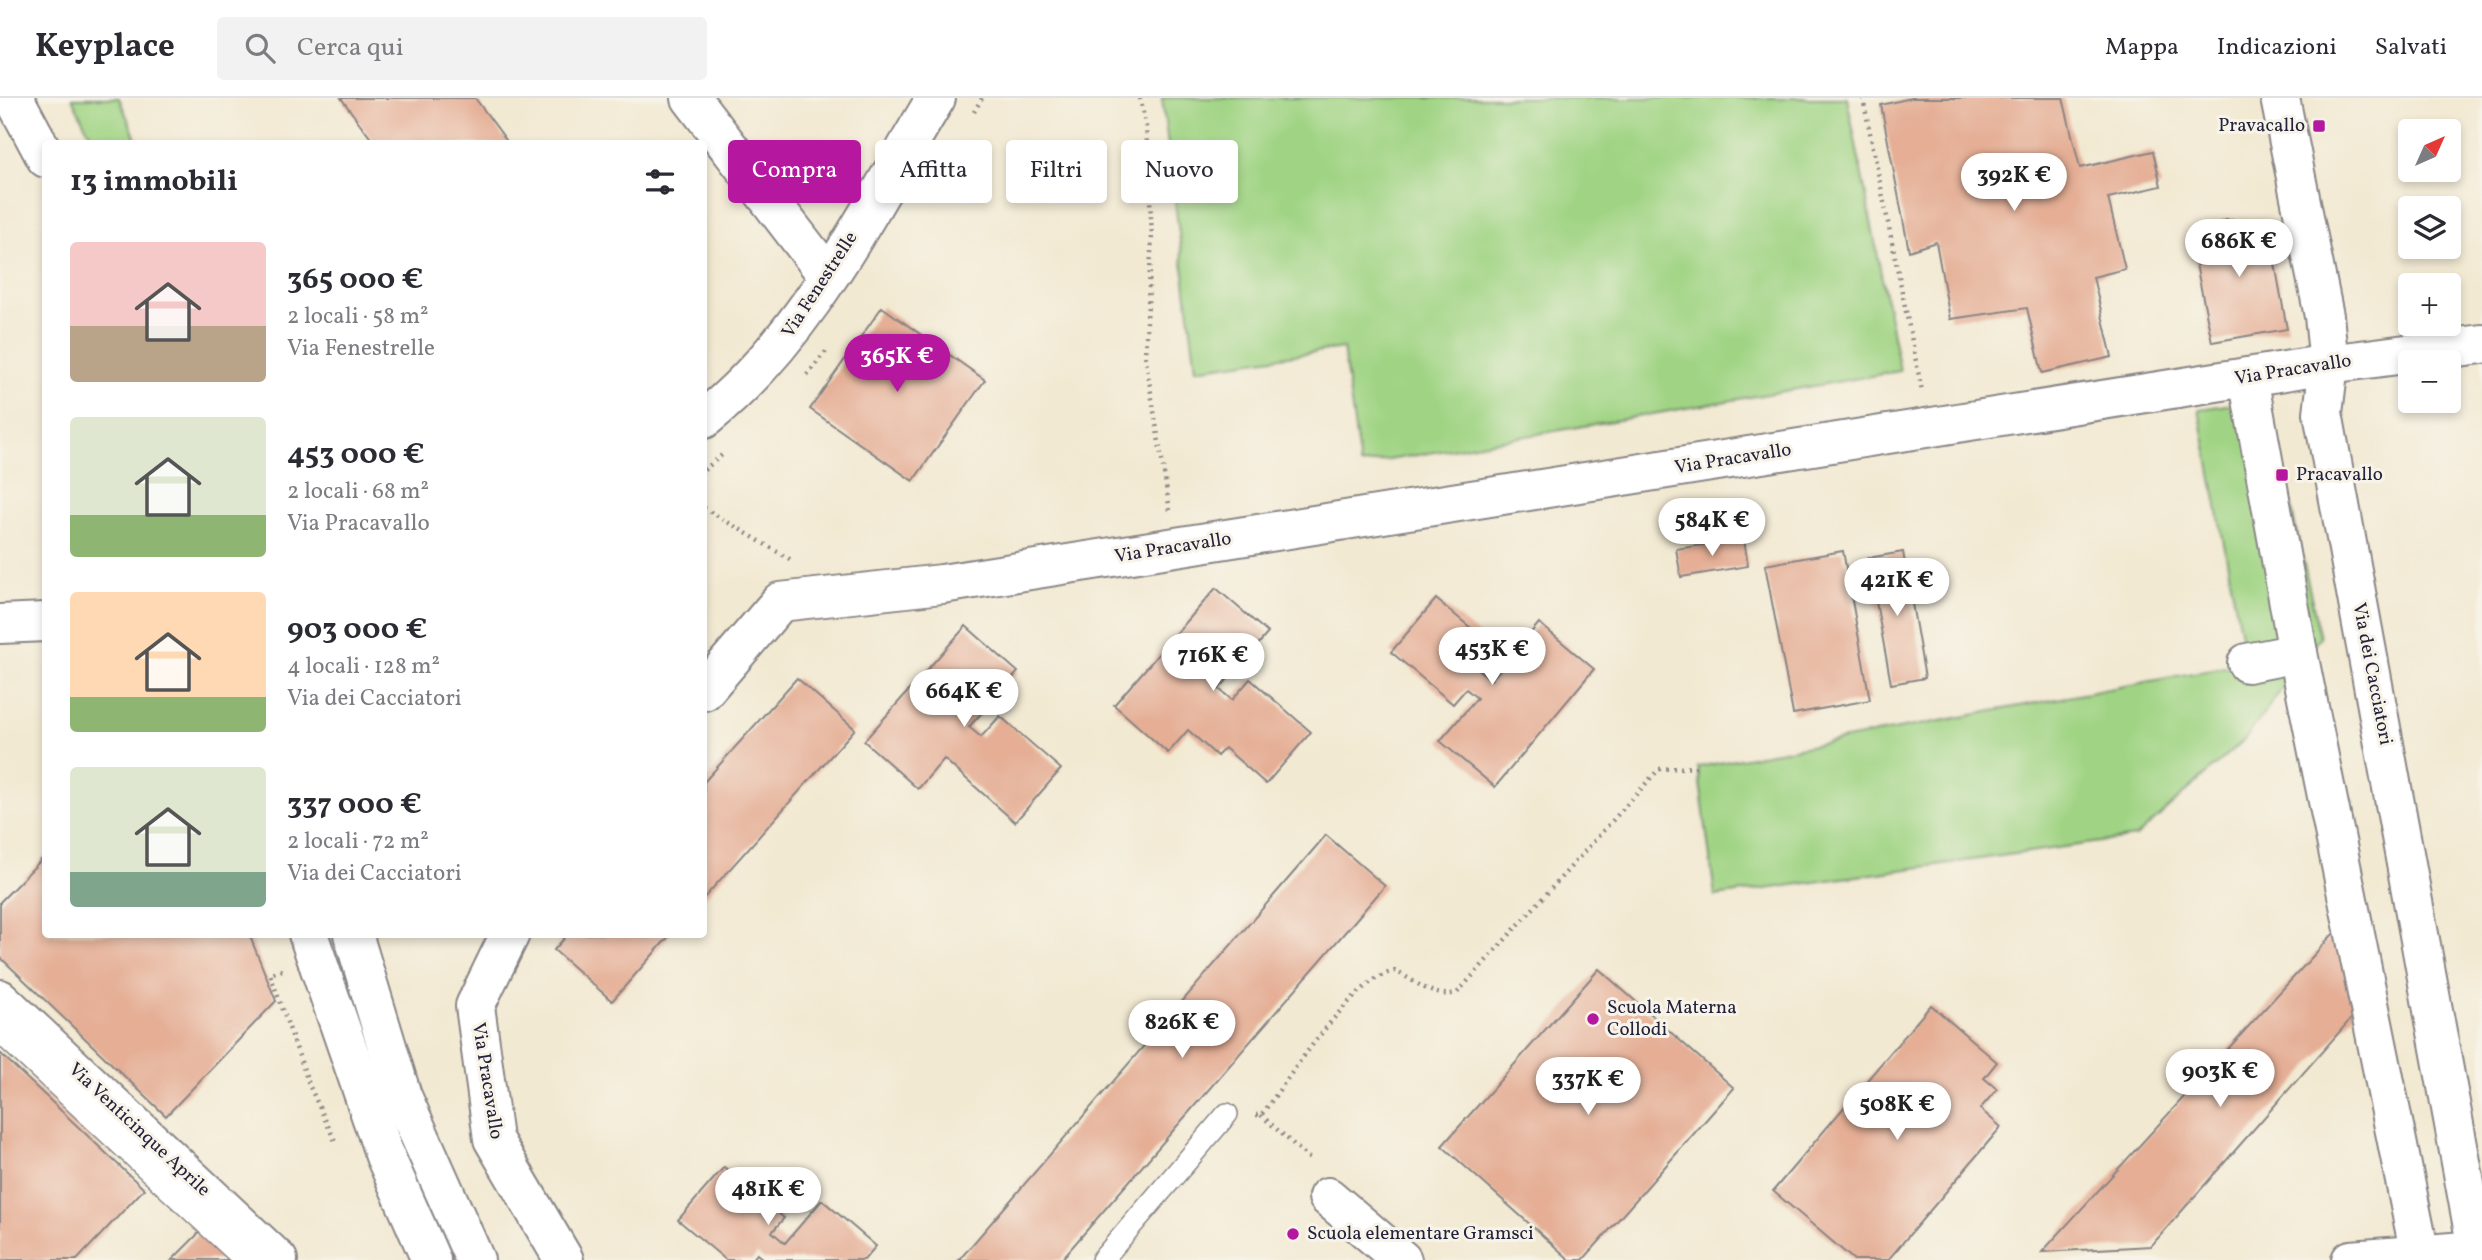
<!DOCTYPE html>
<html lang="it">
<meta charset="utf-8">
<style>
body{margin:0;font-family:Vollkorn,serif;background:#f2f2f3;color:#2b2b33;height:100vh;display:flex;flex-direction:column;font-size:26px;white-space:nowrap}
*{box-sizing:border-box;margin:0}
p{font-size:23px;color:#7c7c81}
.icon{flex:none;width:38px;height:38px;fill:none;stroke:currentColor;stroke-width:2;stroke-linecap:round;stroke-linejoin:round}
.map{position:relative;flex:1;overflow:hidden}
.details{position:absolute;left:42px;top:42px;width:665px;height:798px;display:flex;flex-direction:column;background:#fff;border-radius:7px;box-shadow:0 4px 10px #0003}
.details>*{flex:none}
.banner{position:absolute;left:728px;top:42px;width:665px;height:63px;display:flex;gap:14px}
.needle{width:46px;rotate:45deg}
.controls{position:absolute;left:2398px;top:21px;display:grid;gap:14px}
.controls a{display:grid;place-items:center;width:63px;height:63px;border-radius:7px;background:#fff;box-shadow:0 4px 10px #0003;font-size:35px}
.price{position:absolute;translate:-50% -60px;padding:0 16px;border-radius:24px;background:#fff;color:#222;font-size:23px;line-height:46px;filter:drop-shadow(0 2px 4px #0008)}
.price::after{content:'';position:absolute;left:50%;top:42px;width:21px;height:16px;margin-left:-10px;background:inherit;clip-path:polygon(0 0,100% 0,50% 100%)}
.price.selected{background:#b5179e;color:#fff}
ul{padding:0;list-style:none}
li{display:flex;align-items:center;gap:21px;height:175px;padding:0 28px}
li span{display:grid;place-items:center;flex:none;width:196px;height:140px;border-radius:7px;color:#555}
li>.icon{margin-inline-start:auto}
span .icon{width:84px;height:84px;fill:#fffc;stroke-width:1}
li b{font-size:30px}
h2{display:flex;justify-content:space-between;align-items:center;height:84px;padding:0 28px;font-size:30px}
.tag{padding:0 24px;border-radius:7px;background:#fff;box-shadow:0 4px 10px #0003;font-size:24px;line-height:63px}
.tag.selected{background:#b5179e;color:#fff}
header{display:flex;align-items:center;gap:42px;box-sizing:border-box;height:98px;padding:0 35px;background:#fff;border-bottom:2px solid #e1e1e2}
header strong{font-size:33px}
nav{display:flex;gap:38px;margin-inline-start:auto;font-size:24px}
.search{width:490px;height:63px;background:#f2f2f3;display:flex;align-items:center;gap:18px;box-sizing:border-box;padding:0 24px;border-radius:7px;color:#7c7c81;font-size:26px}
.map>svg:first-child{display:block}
</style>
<header>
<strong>Keyplace</strong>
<div class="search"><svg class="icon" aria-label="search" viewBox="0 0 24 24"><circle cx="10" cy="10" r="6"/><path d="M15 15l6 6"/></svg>Cerca qui</div>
<nav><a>Mappa</a><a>Indicazioni</a><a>Salvati</a></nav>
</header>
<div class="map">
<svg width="2482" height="1162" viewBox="0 0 2482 1162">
<rect width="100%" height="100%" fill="#f7f3e8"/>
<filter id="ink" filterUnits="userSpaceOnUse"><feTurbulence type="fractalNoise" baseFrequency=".0143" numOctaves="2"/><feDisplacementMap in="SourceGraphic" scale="14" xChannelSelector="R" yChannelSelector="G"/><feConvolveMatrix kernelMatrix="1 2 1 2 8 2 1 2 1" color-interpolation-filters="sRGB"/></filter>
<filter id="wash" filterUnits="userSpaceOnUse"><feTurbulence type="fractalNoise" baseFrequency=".00686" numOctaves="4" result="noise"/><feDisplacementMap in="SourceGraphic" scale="28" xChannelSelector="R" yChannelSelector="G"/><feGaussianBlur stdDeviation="1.57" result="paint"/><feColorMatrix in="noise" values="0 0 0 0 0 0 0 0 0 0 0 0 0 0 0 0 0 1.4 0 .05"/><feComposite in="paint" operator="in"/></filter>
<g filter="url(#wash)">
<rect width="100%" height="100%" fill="#f2e9d2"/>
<!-- green -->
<g fill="#a0d484" stroke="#617b60" stroke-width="2">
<path d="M72,0H119L138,45H94Z"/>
<path d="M1162,0H1847L1900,273L1360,367L1343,250L1196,271Z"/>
<path d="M2267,301L2320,539L2245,641L2136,739L1715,798L1698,669L2246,565L2199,311Z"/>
</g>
<g id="blocks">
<!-- building -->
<g fill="#e5ae95">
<path d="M341,0H475L509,46H375Z"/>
<path d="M1911,0H2063L2080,70L2153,53L2161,88L2108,100L2125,171L2093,179L2112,259L2042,275L2027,210L1950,221L1936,144L1909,153L1881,7Z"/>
<path d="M2226,122H2267L2287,231L2212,244L2190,137Z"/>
<path d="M882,209L985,282L913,383L810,311Z"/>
<path d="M1744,441L1748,468L1681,479L1676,451Z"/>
<path d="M1843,453L1870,602L1793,616L1765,467Z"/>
<path d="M1903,454L1925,580L1891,586L1868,460Z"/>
<path d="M1216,490L1268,535L1219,591L1232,602L1250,581L1311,634L1266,686L1225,650L1217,658L1188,632L1168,655L1114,607Z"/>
<path d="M1436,501L1496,551L1479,572L1491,582L1539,525L1594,571L1495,689L1440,643L1477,600L1466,591L1453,606L1391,554Z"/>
<path d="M966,528L1018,574L969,629L981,639L1000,618L1061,671L1015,724L944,661L918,691L864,643Z"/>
<path d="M797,580L855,631L704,800V684Z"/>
<path d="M1326,737L1385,788L1061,1162H959Z"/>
<path d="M46,757V836H249L276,903L166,1018L0,859V804Z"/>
<path d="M2345,823L2357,914L2151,1148L2042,1154Z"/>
<path d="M568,836H671L612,903L554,852Z"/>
<path d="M1599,871L1734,990L1583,1162H1570L1442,1048Z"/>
<path d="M1931,907L1997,964L1984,980L1997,991L1980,1011L2001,1029L1888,1162H1854L1773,1093Z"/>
<path d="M0,955L144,1091L77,1162H0Z"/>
<path d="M724,1069L784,1120L772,1134L785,1145L822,1102L876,1148L864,1162H764L757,1156L752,1162H726L678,1122Z"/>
<path d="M202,1132L232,1162H172Z"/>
</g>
</g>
</g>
<g filter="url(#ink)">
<use href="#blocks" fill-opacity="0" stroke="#8a8686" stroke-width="2"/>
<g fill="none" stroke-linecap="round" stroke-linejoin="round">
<defs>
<g id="lane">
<path d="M0,934L245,1162"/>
<path d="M1102,1162L1227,1016"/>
</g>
<g id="street">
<path d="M691,0L828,178"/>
<path d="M2248,279L2298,555L2420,1157"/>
<path d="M0,526L46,524"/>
<path d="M2247,565L2298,555"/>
<path d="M704,593L780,504L942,486L2329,266L2482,246"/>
<path d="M510,836L475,908L493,1041L564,1162"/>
<path d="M0,901L278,1162"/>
<path d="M1328,1099L1402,1162"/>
<path d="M2351,1162L2477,1152"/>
</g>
<g id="secondary">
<path d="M14,0L46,60"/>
<path d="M2280,0L2324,218L2329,266L2323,315L2479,1162"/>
<path d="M704,321C808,238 868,112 936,0"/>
<path d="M308,836L385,1058L431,1162"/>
<path d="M353,836L402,998L475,1162"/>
</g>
</defs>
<!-- lane casing -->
<use href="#lane" stroke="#8a8686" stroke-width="24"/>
<!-- street casing -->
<use href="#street" stroke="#8a8686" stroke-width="42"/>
<!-- secondary casing -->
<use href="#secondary" stroke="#8a8686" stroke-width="42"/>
<!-- path -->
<g stroke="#8a8686" stroke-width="4.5" stroke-dasharray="2 5" stroke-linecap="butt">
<path d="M1140,0L1146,29L1152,138L1145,257L1170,413"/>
<path d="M1863,0L1922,293"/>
<path d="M974,14L982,0"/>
<path d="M807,277L828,251"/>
<path d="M704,372L722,357"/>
<path d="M704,410L793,463"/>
<path d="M282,872L270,876L310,989L336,1045"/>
<path d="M1256,1017H1261C1289,981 1352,880 1395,873C1417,883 1432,901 1457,895L1659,671L1698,669"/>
<path d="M1261,1017L1312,1063"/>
</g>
<!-- lane -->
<use href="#lane" stroke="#fff" stroke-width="21"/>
<!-- street -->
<use href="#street" stroke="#fff" stroke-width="38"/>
<!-- secondary -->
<use href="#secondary" stroke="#fff" stroke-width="38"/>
</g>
</g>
<!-- markers -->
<g fill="#b5179e" stroke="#f7f3e8" stroke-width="2.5">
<rect x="2312" y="21" width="14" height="14" rx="3.5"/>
<rect x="2275" y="370" width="14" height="14" rx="3.5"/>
<circle cx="1593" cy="921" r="7"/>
<circle cx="1293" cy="1136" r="7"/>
</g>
<g text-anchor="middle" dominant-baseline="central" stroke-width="6" stroke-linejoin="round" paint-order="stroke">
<!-- poi labels -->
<g font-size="19" fill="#22223b" stroke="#f7f3e8" text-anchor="start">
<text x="2305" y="28" text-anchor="end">Pravacallo</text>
<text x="2296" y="377">Pracavallo</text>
<text x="1607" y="910">Scuola Materna<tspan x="1607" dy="22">Collodi</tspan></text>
<text x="1307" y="1136">Scuola elementare Gramsci</text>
</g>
<!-- street labels -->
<g font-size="19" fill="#22223b" stroke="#f7f3e8">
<text transform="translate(820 187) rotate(-57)">Via Fenestrelle</text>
<text transform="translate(2293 272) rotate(-9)">Via Pracavallo</text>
<text transform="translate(1733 361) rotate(-9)">Via Pracavallo</text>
<text transform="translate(1173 450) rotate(-9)">Via Pracavallo</text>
<text transform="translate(2372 576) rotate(79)">Via dei Cacciatori</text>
<text transform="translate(487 983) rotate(81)">Via Pracavallo</text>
<text transform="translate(139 1032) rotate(43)">Via Venticinque Aprile</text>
</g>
</g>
</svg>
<div class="controls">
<a><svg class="needle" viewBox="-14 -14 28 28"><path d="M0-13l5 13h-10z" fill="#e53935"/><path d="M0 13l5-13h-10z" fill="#7c7c81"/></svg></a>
<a><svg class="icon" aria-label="layers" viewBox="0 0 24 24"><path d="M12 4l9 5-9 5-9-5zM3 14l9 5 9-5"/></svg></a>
<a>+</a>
<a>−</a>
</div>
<b class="price" style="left:2014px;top:115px">392K €</b>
<b class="price" style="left:2239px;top:181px">686K €</b>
<b class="price selected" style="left:897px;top:296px">365K €</b>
<b class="price" style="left:1712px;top:460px">584K €</b>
<b class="price" style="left:1897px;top:520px">421K €</b>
<b class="price" style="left:1492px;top:589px">453K €</b>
<b class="price" style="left:1213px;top:595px">716K €</b>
<b class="price" style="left:964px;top:631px">664K €</b>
<b class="price" style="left:1182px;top:962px">826K €</b>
<b class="price" style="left:2220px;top:1011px">903K €</b>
<b class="price" style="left:1588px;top:1019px">337K €</b>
<b class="price" style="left:1897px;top:1044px">508K €</b>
<b class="price" style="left:768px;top:1129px">481K €</b>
<div class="banner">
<a class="tag selected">Compra</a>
<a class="tag">Affitta</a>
<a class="tag">Filtri</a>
<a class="tag">Nuovo</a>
</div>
<section class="details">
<h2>13 immobili<svg class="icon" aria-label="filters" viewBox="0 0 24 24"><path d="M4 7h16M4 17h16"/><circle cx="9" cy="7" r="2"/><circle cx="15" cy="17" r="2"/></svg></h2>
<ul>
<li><span style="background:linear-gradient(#f6c9c9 60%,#b9a48a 0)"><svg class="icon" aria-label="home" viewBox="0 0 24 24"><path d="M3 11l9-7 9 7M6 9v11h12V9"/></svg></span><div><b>365 000 €</b><p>2 locali · 58 m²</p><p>Via Fenestrelle</p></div></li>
<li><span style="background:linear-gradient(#dfe7d0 70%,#8fb573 0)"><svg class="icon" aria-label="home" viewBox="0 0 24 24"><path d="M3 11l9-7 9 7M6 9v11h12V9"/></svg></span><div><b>453 000 €</b><p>2 locali · 68 m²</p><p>Via Pracavallo</p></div></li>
<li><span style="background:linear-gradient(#ffd9b3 75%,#8fb573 0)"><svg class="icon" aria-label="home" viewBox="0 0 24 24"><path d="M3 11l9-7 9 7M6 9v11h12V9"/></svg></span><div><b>903 000 €</b><p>4 locali · 128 m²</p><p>Via dei Cacciatori</p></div></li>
<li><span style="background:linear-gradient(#dfe7d0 75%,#7fa58c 0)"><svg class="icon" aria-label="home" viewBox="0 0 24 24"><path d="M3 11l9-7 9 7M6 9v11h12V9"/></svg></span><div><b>337 000 €</b><p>2 locali · 72 m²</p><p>Via dei Cacciatori</p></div></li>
</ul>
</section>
</div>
